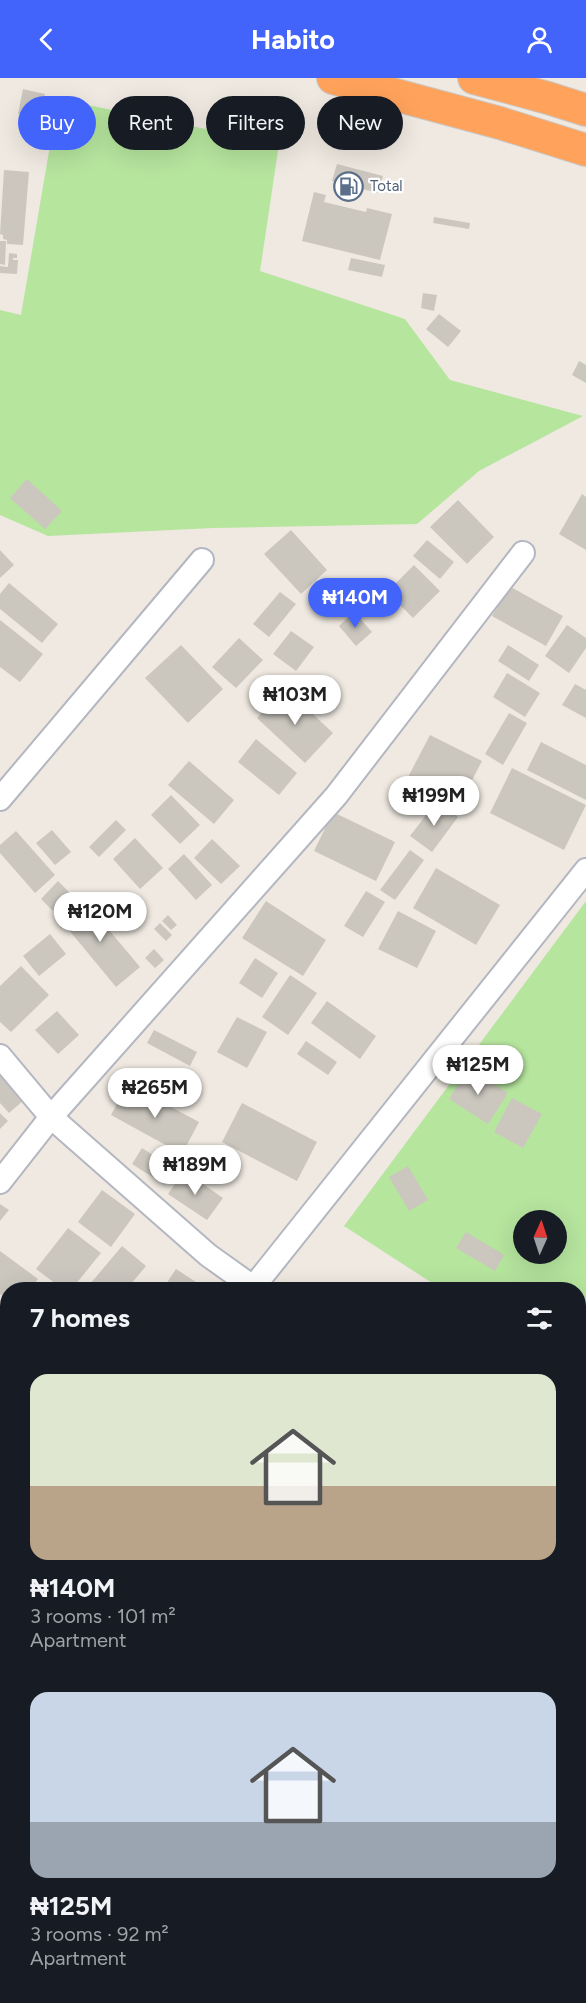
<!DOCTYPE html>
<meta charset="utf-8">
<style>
body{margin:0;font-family:Figtree,sans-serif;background:#20242c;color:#f1f3f6;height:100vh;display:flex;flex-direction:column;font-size:22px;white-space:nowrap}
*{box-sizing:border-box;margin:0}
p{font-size:20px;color:#9ea1a6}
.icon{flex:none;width:33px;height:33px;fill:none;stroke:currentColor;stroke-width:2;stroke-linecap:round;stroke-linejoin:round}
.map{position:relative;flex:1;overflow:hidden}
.panel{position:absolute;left:0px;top:1204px;width:586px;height:722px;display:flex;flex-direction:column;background:#171b24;border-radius:24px 24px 0 0;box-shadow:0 6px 24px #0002}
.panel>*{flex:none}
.top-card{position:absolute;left:18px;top:18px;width:550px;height:54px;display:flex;gap:12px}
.needle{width:39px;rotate:3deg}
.buttons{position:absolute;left:513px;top:1132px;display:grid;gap:12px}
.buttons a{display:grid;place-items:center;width:54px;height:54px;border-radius:50%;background:#171b24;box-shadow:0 6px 24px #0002;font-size:30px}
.price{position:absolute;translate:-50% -51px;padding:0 14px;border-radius:21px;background:#fff;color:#222;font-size:20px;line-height:39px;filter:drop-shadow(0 2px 3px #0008)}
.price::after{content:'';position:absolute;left:50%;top:36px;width:18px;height:14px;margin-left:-9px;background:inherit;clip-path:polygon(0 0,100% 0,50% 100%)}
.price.on{background:#4264fb;color:#fff}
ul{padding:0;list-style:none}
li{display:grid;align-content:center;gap:12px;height:318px;padding:0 30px}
li span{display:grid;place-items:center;height:186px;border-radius:18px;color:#555}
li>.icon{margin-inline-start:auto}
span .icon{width:108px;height:108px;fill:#fffc;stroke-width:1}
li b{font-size:26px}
h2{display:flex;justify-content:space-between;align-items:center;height:72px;padding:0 30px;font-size:26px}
.chip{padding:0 21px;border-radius:27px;background:#171b24;box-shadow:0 6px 24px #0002;font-size:21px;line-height:54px}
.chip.on{background:#4264fb;color:#fff}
header{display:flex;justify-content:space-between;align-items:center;height:78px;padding:0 30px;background:#4264fb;color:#fff;font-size:27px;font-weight:700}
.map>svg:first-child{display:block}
</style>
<header><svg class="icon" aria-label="back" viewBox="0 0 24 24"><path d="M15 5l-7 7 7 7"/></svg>Habito<svg class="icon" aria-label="person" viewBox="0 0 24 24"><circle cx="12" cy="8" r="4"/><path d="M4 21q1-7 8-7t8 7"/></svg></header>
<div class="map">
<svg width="586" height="1925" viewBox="0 0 586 1925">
<rect width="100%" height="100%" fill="#efe9e1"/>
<!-- green -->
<g fill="#b6e59e" fill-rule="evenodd">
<path d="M58,21L279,66L260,193L405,241L450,302L583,338L479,393L417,446L213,450L48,458L0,437V232L21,237Z"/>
<path d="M586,823V1304L579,1299V1212H443L344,1148ZM524,1143H556V1176H524Z"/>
</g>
<!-- building -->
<g fill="#cbc7bf">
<path d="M23,11L45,16L40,40L18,36Z"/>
<path d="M337,86L383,98L378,115L332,103Z"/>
<path d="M4,92L29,94L23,167L7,166V162L3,161V157L0,156Z"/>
<path d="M314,114L326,117L324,124L366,134L367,130L392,136L380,182L302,163Z"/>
<path d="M434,139L470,145L469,151L433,145Z"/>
<path d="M0,163H6L5,187L0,186Z"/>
<path d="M9,175L17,176V180H13V182H18L17,196L0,195V188L8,189Z"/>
<path d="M351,180L385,187L382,199L348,192Z"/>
<path d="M423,215L437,217L434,233L421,230Z"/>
<path d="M439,236L461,253L448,269L426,251Z"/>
<path d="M579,283L586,287V305L572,297Z"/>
<path d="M27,401L62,433L45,451L10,420Z"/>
<path d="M582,416L586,419V472L559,456Z"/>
<path d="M458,422L494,459L467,486L430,449Z"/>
<path d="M291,452L327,492L301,516L264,476Z"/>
<path d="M427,462L454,484L440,501L413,478Z"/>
<path d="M0,472L14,487L0,500Z"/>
<path d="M414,487L440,513L413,540L387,514Z"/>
<path d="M9,505L58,546L42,565L0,531V516Z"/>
<path d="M509,508L563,538L546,568L492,538Z"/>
<path d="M280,514L296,526L269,559L253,546Z"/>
<path d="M373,522L380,528L370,538L363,532Z"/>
<path d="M354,534L372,554L356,568L339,548Z"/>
<path d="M0,542L43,576L20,604L0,589Z"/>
<path d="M567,547L586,560V570L569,595L545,578Z"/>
<path d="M291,553L314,569L296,593L273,576Z"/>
<path d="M239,560L263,582L236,610L212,589Z"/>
<path d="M181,567L223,611L188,645L145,600Z"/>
<path d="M508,567L539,587L529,603L498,583Z"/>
<path d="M507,595L540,615L525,639L493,619Z"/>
<path d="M575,606L586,612V640L562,627Z"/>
<path d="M285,610L333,655L305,685L257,640Z"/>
<path d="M509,635L527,645L503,687L485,676Z"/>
<path d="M430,657L482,683L458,729L406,703Z"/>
<path d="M256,661L297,695L279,717L238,684Z"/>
<path d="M541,664L586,687V722L527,692Z"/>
<path d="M189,683L234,722L214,746L168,707Z"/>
<path d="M512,690L586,727L564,772L490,735Z"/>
<path d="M171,717L200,747L180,766L151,737Z"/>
<path d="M437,723L458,739L432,774L410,758Z"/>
<path d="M333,734L395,764L376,803L314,773Z"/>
<path d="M116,742L126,752L99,779L89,769Z"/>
<path d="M52,752L71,774L55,787L36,765Z"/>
<path d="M16,753L55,797L35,815L0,775V767Z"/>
<path d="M135,760L163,790L140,811L113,781Z"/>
<path d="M212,761L240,788L221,806L194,780Z"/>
<path d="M410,772L424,782L395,822L380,812Z"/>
<path d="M184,776L212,807L196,822L168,791Z"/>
<path d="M436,790L500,827L476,867L413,830Z"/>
<path d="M58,803L72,817L54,834L41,821Z"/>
<path d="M366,813L385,824L363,859L344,848Z"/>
<path d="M83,821L140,889L116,909L59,840Z"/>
<path d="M266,823L326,862L303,898L242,860Z"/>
<path d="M398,833L436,853L417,890L378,871Z"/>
<path d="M168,837L177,847L171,852L162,843Z"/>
<path d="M160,845L172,857L166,863L154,851Z"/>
<path d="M50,856L66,876L39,898L23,878Z"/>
<path d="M154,871L164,882L155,890L145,880Z"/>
<path d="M255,880L278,895L262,920L239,905Z"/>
<path d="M21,888L49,917L11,954L0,944V908Z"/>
<path d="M290,897L317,915L288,957L262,939Z"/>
<path d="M327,923L376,958L360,981L311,945Z"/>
<path d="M57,933L79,957L58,976L35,952Z"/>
<path d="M237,939L267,954L247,990L217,974Z"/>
<path d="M154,952L197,974L190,988L147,965Z"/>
<path d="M306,963L337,984L328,997L297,976Z"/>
<path d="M468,990L508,1015L488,1046L449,1021Z"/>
<path d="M0,997L24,1022L9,1035L0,1025Z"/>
<path d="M128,1006L199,1044L182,1076L111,1037Z"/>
<path d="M512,1020L542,1036L523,1070L494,1054Z"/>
<path d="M242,1025L317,1064L297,1103L222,1064Z"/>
<path d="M0,1035L8,1043L0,1051Z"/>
<path d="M142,1070L175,1091L165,1107L132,1086Z"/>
<path d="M408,1088L428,1122L409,1133L389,1099Z"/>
<path d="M184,1093L223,1120L207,1142L168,1116Z"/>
<path d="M102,1112L135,1136L111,1169L78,1144Z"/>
<path d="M0,1126L9,1132L0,1143Z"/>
<path d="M68,1150L101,1175L71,1212H64L36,1191Z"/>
<path d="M466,1154L504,1177L495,1193L456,1170Z"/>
<path d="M122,1168L146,1188L126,1212H85Z"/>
<path d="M0,1173L38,1201L30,1212H8V1222L0,1216Z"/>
<path d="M176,1191L202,1208L199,1212H162Z"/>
<path d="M579,1325L586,1330V1335L579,1346Z"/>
<path d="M579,1438L586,1444V1469L579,1464Z"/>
<path d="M579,1471L586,1477V1502L579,1496Z"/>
<path d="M579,1609L586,1615V1630L579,1624Z"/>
<path d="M0,1611L8,1618V1626L0,1634Z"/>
<path d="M583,1635L586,1638V1686L579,1692V1638Z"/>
<path d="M0,1655L8,1660V1674L0,1683Z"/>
<path d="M8,1685V1707L0,1702V1697Z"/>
<path d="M0,1716L8,1721V1732L0,1743Z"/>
<path d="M586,1773V1794L579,1786V1779Z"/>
<path d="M579,1797L586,1805V1809L579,1815Z"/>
<path d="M0,1828L8,1833L0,1847Z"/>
<path d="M579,1835L586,1845V1856L579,1861Z"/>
<path d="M0,1882L8,1883V1896L0,1894Z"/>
<path d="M0,1902L8,1904V1918H20L18,1925H0Z"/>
<path d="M579,1916L586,1925H510L518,1918H579Z"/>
<path d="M81,1918H107L117,1921L116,1925H79Z"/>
<path d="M235,1918H254L252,1925H233Z"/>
<path d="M379,1918H400L395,1925H387Z"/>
</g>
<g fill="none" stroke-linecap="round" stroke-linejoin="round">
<defs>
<g id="minor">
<path d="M0,721L202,482"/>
<path d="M0,978L51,1039L208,1177L257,1212"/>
<path d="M0,1104L51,1039L336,718L523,475"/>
<path d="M251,1212L586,792"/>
<path d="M579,1419L586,1423"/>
<path d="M0,1537L8,1524"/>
<path d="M0,1550L8,1556"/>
<path d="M579,1553L586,1546"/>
<path d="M0,1873L8,1874"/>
<path d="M340,1918L355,1925"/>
</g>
<g id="highway">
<path d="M333,0L500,45L586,72"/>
<path d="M474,0L548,20L586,32"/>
</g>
</defs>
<!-- minor casing -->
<use href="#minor" stroke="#b4b7c1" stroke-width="26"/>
<!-- highway casing -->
<use href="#highway" stroke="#c9c9c9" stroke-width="34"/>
<!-- minor -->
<use href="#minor" stroke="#fff" stroke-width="22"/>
<!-- highway -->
<use href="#highway" stroke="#ffa35c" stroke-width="32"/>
</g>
<!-- icons -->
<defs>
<symbol id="fuel-ring" viewBox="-11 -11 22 22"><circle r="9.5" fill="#fff" stroke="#5c6f8a" stroke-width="1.5"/><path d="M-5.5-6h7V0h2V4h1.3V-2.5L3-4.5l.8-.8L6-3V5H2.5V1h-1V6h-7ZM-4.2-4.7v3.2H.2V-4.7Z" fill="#5c6f8a"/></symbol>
</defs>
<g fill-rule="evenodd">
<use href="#fuel-ring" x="332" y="92" width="33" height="33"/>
</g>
<g text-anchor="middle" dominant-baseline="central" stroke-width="4.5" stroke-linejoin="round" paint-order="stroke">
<!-- service labels -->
<g font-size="15" fill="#4e5e75" stroke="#fff" text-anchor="start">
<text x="370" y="108">Total</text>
</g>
</g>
</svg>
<div class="buttons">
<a><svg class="needle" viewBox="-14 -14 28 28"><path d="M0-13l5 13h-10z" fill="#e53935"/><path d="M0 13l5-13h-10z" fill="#9ea1a6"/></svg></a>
</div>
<b class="price on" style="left:355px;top:551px">₦140M</b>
<b class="price" style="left:295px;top:648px">₦103M</b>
<b class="price" style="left:434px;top:749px">₦199M</b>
<b class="price" style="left:100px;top:865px">₦120M</b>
<b class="price" style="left:478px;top:1018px">₦125M</b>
<b class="price" style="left:155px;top:1041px">₦265M</b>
<b class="price" style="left:195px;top:1118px">₦189M</b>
<div class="top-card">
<a class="chip on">Buy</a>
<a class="chip">Rent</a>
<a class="chip">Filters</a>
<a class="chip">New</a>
</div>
<section class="panel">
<h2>7 homes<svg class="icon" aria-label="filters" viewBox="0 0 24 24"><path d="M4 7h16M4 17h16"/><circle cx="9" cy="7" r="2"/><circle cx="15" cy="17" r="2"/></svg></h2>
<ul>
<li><span style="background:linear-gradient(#dfe7d0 60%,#b9a48a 0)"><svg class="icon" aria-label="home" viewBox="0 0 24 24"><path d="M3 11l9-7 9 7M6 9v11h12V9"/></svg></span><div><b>₦140M</b><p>3 rooms · 101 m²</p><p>Apartment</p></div></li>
<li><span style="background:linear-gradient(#c9d6e8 70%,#9aa5b1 0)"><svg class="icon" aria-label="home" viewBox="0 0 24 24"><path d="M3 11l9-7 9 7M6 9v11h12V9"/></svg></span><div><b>₦125M</b><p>3 rooms · 92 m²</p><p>Apartment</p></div></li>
</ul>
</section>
</div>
